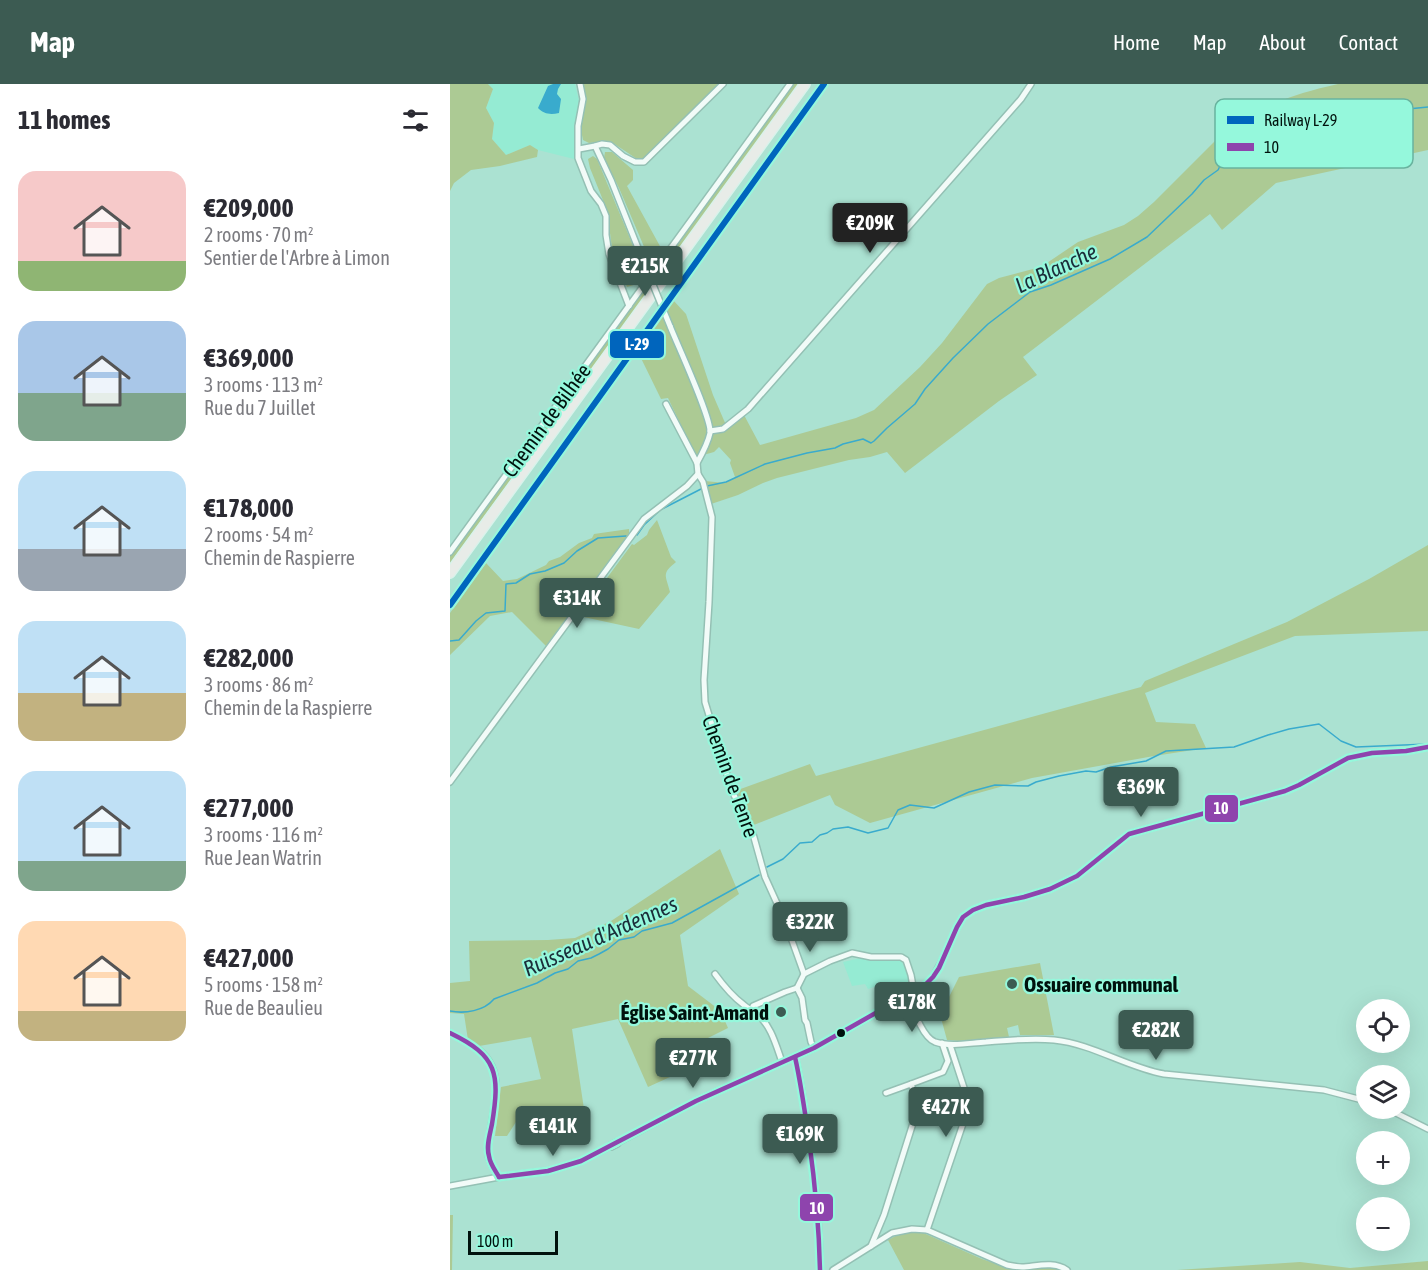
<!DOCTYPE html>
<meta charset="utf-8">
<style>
body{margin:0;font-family:"Asap Condensed",sans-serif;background:#f7f7f7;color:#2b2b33;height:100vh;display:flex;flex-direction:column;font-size:22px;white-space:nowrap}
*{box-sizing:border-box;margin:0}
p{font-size:20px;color:#7c7c81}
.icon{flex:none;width:33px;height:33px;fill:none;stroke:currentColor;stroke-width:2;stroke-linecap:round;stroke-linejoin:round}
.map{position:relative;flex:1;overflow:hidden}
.side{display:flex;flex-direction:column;background:#fff;width:450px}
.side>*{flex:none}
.controls{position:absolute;left:906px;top:915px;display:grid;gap:12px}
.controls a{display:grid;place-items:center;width:54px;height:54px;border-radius:50%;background:#fff;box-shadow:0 6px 24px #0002;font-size:30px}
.scale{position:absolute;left:18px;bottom:15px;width:90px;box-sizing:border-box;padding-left:6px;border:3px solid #00120d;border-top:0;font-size:16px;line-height:21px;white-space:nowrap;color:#00120d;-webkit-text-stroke:4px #95f8dc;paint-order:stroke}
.price{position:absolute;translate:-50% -51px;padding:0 14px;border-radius:6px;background:#3c5b52;color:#fff;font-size:20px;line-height:39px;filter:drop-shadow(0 2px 3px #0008)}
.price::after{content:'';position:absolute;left:50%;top:36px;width:18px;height:14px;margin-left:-9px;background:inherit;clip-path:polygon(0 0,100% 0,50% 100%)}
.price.active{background:#222;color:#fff}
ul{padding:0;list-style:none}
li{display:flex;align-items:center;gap:18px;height:150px;padding:0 18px}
li span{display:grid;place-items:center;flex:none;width:168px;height:120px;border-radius:18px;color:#555}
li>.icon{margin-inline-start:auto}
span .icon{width:72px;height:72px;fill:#fffc;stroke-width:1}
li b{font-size:26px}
h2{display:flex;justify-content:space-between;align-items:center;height:72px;padding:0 18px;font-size:26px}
header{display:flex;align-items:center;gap:36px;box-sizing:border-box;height:84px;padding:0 30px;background:#3c5b52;color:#fff}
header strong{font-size:28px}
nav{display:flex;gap:33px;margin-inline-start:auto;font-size:21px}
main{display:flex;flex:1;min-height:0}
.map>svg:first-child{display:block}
</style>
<header>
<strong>Map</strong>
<nav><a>Home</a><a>Map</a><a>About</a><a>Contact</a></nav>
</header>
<main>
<section class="side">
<h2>11 homes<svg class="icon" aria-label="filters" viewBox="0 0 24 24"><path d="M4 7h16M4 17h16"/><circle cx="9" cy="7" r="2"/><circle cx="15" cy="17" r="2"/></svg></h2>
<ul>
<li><span style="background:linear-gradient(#f6c9c9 75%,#8fb573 0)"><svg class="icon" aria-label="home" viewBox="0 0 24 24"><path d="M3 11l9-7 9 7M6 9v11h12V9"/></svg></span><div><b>€209,000</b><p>2 rooms · 70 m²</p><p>Sentier de l'Arbre à Limon</p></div></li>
<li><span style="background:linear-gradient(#a9c7e8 60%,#7fa58c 0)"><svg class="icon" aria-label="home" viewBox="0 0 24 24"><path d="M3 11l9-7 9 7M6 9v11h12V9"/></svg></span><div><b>€369,000</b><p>3 rooms · 113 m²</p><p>Rue du 7 Juillet</p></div></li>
<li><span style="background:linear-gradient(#bfe0f5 65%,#9aa5b1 0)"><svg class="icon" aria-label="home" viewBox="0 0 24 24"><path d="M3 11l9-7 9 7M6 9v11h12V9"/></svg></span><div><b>€178,000</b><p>2 rooms · 54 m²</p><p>Chemin de Raspierre</p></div></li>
<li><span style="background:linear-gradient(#bfe0f5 60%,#c2b280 0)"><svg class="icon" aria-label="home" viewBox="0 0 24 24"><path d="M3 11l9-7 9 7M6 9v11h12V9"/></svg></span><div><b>€282,000</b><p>3 rooms · 86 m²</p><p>Chemin de la Raspierre</p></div></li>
<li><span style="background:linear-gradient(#bfe0f5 75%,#7fa58c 0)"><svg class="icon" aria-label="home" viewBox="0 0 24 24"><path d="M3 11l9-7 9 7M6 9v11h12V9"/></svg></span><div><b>€277,000</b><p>3 rooms · 116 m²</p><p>Rue Jean Watrin</p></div></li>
<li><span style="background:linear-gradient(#ffd9b3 75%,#c2b280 0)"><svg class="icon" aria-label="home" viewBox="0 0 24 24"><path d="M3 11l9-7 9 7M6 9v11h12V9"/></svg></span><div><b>€427,000</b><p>5 rooms · 158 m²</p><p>Rue de Beaulieu</p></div></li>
</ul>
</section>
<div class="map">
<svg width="978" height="1186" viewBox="0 0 978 1186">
<rect width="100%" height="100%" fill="#abe2d2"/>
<!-- built -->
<g fill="#95ebd3">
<path d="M38,0H125L129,17L124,43V75L88,66L80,61L56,71L42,55L44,39L36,24L43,5Z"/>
<path d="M411,874L451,876L459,893V902L454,909L436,917L430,901L418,905L415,900L402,902L393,878Z"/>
</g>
<!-- green -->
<g fill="#acca94">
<path d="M0,0H38L43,5L36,24L44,39L42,55L56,71L80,61L88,66L87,73L50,82L21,86L4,99L0,107Z"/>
<path d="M133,0H270L194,74L187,75L160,57L139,59L133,56L131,46L135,20Z"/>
<path d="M343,0H349L0,479V471Z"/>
<path d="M888,0H978V66L826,99L772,146L760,130L573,273L587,291L549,317L455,389L437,368L420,373L399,376L327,394L313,399L288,411L261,420L255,397L275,399L285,393L280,379L281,376L269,363L264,368L246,373L218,314L211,315L187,266L223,216L236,230L263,311L276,341L294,331L310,361L406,334L424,326L470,283L492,259L537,200L549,194L583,185L594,181L628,158L674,141L688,132L704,118L801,21L805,28C834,14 857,7 888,0Z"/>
<path d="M155,68H162L183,86V96L177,102L211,164L201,179L169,104L154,74Z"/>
<path d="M143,72L147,75L194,188L187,200L177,203L163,172L157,126L140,84L138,75Z"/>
<path d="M207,436L221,473L226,478C211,490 216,491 220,508L189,545L129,532L182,460L184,461L197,451L199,446Z"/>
<path d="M179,445V449L176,455L96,562L62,528L40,532L0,571V529L36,479L53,497L67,495L96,481L99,477L110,473L129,459L142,454L144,450Z"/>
<path d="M978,461V547L845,552L695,609L706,638L745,640L756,664L704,672L582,694L420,739L385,721L380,711L301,742L285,707L360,680L366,692L691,603L695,597L837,538L919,495Z"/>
<path d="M270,765L289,810L230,851L238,902L280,934L275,937L278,944L224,971L231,988L198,1003L168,935L122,945L134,1025L121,1034L94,1042L91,1031V1022L73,1027L57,1052H45L51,1003L91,995L81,953L29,962L18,956L14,930L0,929V899L20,897L19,857L98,856L125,854L161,837Z"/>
<path d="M590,879L604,951H570L568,941L557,944L559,953L509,957L497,956L488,923L497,917L509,893Z"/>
<path d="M0,1131H3L2,1186H0Z"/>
<path d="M469,1147L532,1175L556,1183L569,1185L603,1182L614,1186H454L438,1156L453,1148Z"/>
<path d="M978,1177V1186H727L850,1178L900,1184Z"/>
</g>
<!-- water -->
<path fill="#39abcd" d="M103,0H111L108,5L107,10L111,15L109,29C100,31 94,30 88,24L98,2Z"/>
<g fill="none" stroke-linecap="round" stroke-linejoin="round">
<!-- stream -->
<g stroke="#39abcd" stroke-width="1.5">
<path d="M257,402L276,398L315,380L357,369L385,364L393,360L413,355L421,359L424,357L437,344L465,320L475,305L503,274L538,240L580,208L601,201L660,175L697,153L742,110L754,96L768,86L773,76L784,65L796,57L803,44L806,42L838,37L978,23"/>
<path d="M212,425L251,405"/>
<path d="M187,451L194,441L208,428"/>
<path d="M0,557L9,556L26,537L36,529L55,527L56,500L66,499L80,490L95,487L114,479L127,467L148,454L176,452"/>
<path d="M317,783L333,775L350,759L362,758L370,751L377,749L383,745L398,743L418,749L438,744L448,726L460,721L484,724L519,708L545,701L578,702L586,698L609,692L636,687L646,688L661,683L696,677L716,667L784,663L818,651L839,645L869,640L891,657L906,663L978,660"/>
<path d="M0,927C15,930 34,927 44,915L87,899L105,889L118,885L128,877L141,874L149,870L158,865L169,856L184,853L192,847L222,839L309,791"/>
</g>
<defs>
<g id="minor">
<path d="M130,0L133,15L128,42V74L141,107L151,120L156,132V151L159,170L179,222"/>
<path d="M145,62L161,96L192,174"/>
<path d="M129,65L145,62L152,60L160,61L173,72L185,78H194L273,0"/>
<path d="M220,242C227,260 262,335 260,349C258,359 252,370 247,379"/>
<path d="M216,320L247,379L248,390L253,398L262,433L259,518L254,596L255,618L282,707L303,750L315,793L335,837L354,890"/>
<path d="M260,347L273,345L298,325L571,15L581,0"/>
<path d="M0,468L340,0"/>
<path d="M0,698L194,435L237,402L248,390"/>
<path d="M265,890C273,901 283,913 294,921C297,924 302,926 306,929C321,941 326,961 332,978"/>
<path d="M347,904L354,890L380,877L402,869L421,873H451L456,876L461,891L464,908"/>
<path d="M347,904L352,914L355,936L357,939L361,958L364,964"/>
<path d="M458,911C463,924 472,953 485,958C501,963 519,959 536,958C558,956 582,954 604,956C643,960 676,983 714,990L874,1006L916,1017"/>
<path d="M302,926L303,922L335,908L347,904"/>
<path d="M0,949C8,953 17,957 25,963C56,984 45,1017 40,1049C40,1054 37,1062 38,1067C38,1077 44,1085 49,1093"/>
<path d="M345,973C353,1005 356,1037 361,1070C366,1109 370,1147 370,1186"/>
<path d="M436,1009L461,1000"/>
<path d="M936,1024L978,1045"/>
<path d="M167,1059L246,1017L364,964L464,908L475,901L483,893L493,875L507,843L513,833L523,826L536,821L574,813L600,805L627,792L679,750L835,707L849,701L898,674L922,669L956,667L978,663"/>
<path d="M0,1102L49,1093L98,1087L131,1077L161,1062"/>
<path d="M477,1146L518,1025L517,1013L500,961"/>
<path d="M421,1162L434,1131L464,1036L465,1011L461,1000L493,988L498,977L492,959"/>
<path d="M383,1186L442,1149L462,1145L477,1146L557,1181C562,1182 567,1183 572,1183C588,1182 603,1177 617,1186"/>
</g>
<path id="tertiary" d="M161,1062L167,1059"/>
<path id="trunk" d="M0,489L355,0"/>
</defs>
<!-- minor casing -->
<use href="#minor" stroke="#94c0b4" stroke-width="8"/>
<!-- tertiary casing -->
<use href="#tertiary" stroke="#94c0b4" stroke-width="10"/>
<!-- trunk casing -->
<use href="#trunk" stroke="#d9f2eb" stroke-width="12"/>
<!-- minor -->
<use href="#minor" stroke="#f2fbf8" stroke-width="5"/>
<!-- tertiary -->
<use href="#tertiary" stroke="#f2fbf8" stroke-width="7"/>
<!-- trunk -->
<use href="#trunk" stroke="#e8ece8" stroke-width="9"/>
<defs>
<path id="minor-bridge" d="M192,174L220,242"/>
</defs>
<!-- minor-bridge casing -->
<use href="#minor-bridge" stroke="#94c0b4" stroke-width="8" stroke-linecap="butt"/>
<!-- minor-bridge -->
<use href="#minor-bridge" stroke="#f2fbf8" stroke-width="5"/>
<defs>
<g id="bus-1">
<path d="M0,949C48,972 50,990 42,1040C40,1050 36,1062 39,1072C40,1080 45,1086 49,1093"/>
<path d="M345,973C351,1000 355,1028 359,1056C365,1099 369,1142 370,1186"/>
<path d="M49,1093L98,1087L131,1077L246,1017L364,964L475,901L483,893L489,884L507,843L513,833L523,826L536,821L574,813L600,805L627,792L679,750L835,707L849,701L898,674L922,669L956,667L978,663"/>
</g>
</defs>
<!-- bus-1 casing -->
<use href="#bus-1" stroke="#95f8dc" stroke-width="9"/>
<!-- bus-1 -->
<use href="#bus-1" stroke="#8e44ad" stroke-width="4.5"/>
<defs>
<path id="rail-1" d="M0,521L374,0"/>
</defs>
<!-- rail-1 casing -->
<use href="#rail-1" stroke="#95f8dc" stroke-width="10"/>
<!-- rail-1 -->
<use href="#rail-1" stroke="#0065bd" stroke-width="6"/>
</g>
<!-- markers -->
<g fill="#3c5b52" stroke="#95f8dc" stroke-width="2">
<circle cx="562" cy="900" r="6"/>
<circle cx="331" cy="928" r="6"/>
</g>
<circle fill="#00120d" stroke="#95f8dc" stroke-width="2" cx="391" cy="949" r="5"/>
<g text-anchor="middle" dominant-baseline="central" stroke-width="4.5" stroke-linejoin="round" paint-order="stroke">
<!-- street labels -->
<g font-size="21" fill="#00120d" stroke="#95f8dc">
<text transform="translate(96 336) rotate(-54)">Chemin de Bilhée</text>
<text transform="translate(281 692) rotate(70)">Chemin de Tenre</text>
</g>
<!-- poi labels -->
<g font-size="21" font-weight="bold" fill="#00120d" stroke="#95f8dc" text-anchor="start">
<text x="574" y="900">Ossuaire communal</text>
<text x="319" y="928" text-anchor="end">Église Saint-Amand</text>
</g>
<!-- water labels -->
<g font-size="22" font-style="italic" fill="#1b2e39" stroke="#95f8dc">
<text transform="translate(606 184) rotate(-25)">La Blanche</text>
<text transform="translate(150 852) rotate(-24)">Ruisseau d'Ardennes</text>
</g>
</g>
<!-- legend -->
<rect x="765" y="15" width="198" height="69" rx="9" fill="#95f8dc" stroke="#68b39e" stroke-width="1.5"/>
<rect x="777" y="32" width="27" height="8" fill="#0065bd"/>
<rect x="777" y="59" width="27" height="8" fill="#8e44ad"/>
<g font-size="16" fill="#00120d">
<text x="814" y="42">Railway L-29</text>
<text x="814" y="69">10</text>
</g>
<g stroke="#95f8dc" stroke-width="2">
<rect x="159" y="246" width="56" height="29" rx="6" fill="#0065bd"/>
<rect x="754" y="710" width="35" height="29" rx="6" fill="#8e44ad"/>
<rect x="349" y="1109" width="35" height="29" rx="6" fill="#8e44ad"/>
</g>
<g font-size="16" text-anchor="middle" font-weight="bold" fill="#fff">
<text x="187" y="266">L-29</text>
<text x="771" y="730">10</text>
<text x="367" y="1130">10</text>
</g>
</svg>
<div class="controls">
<a><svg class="icon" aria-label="locate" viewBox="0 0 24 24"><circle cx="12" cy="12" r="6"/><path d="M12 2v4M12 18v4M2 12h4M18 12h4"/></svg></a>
<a><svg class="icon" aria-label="layers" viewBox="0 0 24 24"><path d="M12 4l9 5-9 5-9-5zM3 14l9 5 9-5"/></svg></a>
<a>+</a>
<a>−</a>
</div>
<div class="scale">100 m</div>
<b class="price active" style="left:420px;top:170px">€209K</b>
<b class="price" style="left:195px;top:213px">€215K</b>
<b class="price" style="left:127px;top:545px">€314K</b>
<b class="price" style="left:691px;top:734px">€369K</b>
<b class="price" style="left:360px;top:869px">€322K</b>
<b class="price" style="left:462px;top:949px">€178K</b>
<b class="price" style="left:706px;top:977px">€282K</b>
<b class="price" style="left:243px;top:1005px">€277K</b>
<b class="price" style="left:496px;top:1054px">€427K</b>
<b class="price" style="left:103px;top:1073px">€141K</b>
<b class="price" style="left:350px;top:1081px">€169K</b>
</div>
</main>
